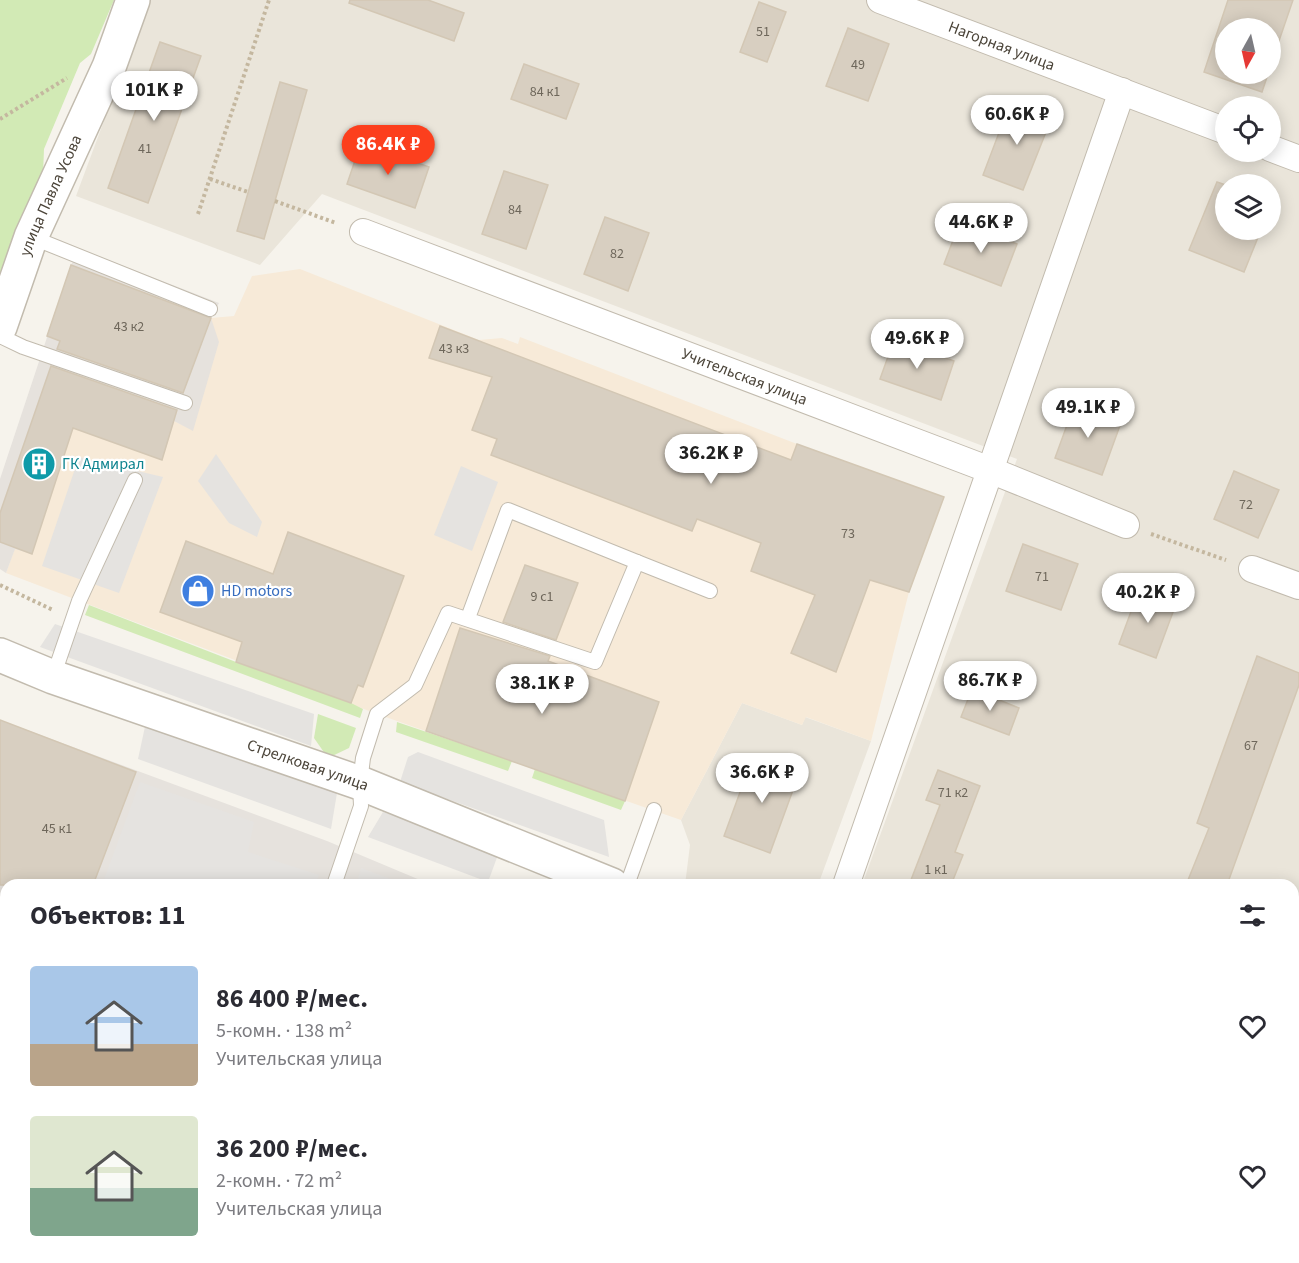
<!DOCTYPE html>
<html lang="ru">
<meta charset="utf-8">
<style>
body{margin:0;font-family:"Source Sans 3",sans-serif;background:#f7f7f7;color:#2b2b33;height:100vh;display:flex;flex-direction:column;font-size:22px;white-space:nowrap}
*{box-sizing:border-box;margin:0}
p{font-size:20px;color:#7c7c81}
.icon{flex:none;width:33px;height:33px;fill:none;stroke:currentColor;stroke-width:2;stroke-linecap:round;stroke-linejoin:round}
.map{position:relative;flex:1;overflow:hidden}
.panel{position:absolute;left:0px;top:879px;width:1299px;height:384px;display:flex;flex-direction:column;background:#fff;border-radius:18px 18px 0 0;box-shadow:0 3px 15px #0003}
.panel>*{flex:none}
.needle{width:39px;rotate:188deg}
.controls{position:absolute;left:1215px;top:18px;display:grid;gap:12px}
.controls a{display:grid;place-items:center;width:66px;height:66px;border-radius:50%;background:#fff;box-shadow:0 3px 15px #0003;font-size:30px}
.price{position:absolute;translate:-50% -51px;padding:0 14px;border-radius:21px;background:#fff;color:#222;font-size:20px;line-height:39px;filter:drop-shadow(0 2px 3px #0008)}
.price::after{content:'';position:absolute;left:50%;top:36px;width:18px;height:14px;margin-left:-9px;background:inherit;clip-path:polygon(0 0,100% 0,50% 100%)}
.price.active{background:#fc3f1d;color:#fff}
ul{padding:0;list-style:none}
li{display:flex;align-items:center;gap:18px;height:150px;padding:0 30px}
li span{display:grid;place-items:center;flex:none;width:168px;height:120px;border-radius:6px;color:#555}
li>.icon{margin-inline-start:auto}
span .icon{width:72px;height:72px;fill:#fffc;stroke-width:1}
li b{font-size:26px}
h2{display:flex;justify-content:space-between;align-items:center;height:72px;padding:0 30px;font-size:26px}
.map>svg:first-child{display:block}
</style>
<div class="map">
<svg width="1299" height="1263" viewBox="0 0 1299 1263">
<rect width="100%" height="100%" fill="#f6f3ec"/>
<!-- residential -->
<g fill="#eae5da" fill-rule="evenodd">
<path d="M149,0H1299V1076L1293,1074V885H862L1017,459L322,194L260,265L76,196ZM1226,28H1270V74H1226ZM1226,106H1270V152H1226ZM1226,184H1270V230H1226Z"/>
<path d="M742,703L802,725L805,717L871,741L818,885H685L690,845L681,820Z"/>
</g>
<!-- commercial -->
<path fill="#f7ead8" d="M300,269L479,340L502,338L518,344L520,337L797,444L944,497L909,592L871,741L806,717L802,725L742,703L681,820L377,714L6,573L15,548L32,553L73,428L174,421L193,430L211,318L234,316L252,276Z"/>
<!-- industrial -->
<g fill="#e6e2dd">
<path d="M80,249L219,303L211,318L219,342L193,431L174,421L162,460L73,428L32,554L15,549L6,573L0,569V479L71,265Z"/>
<path d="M0,720L327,841L432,885H6V1104L0,1102Z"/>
<path d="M303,1257H469L502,1263H300Z"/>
</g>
<!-- green -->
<g fill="#d2eab5">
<path d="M0,0H114L91,54L80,63L44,149L43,175L0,296Z"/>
<path d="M89,605L236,662L351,703L363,709L360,718L85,615Z"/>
<path d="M318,714L356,728L349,748L328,758L314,738Z"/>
<path d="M397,722L512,761L508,771L396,732Z"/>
<path d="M535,769L625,801L621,810L532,778Z"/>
<path d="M319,1257H411L408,1263H327Z"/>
<path d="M847,1257H919L936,1263H863Z"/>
</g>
<!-- parking -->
<g fill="#e5e3e0">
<path d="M216,454L262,522L257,537L229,523L198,481Z"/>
<path d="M79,457L163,477L119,593L42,566Z"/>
<path d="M461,466L498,482L472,551L434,535Z"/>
<path d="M55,624L314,714L311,746L40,647Z"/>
<path d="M146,722L337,793L331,829L138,759Z"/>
<path d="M418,752L604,820L609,857L400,782L408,757Z"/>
<path d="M140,782L254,822L248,852L319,875L315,885H102Z"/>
<path d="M383,812L499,852L488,882L368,837Z"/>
<path d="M361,868L393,880L391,885H356Z"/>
</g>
<!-- building -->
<g fill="#d8cfc1" stroke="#d3c7b4" stroke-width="1.5">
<path d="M350,0H428L464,13L454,41L349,3Z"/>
<path d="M1228,0H1293L1270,67V28H1226V74H1268L1262,92L1204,72Z"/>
<path d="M759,2L786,12L767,62L740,52Z"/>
<path d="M848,28L889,44L868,101L826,86Z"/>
<path d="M160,42L201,56L148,203L108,188Z"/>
<path d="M524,64L579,84L566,119L511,99Z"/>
<path d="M280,82L307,90L264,239L237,231Z"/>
<path d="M1011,101L1052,117L1023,190L983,175Z"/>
<path d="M361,143L429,167L415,208L347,184Z"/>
<path d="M504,171L548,185L526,249L482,234Z"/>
<path d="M1217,182L1226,185V230H1261L1244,272L1189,250Z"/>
<path d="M605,217L649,233L628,291L584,274Z"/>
<path d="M960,222L1017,244L1001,286L944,264Z"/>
<path d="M71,265L211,318L183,393L57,349L60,341L47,336Z"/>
<path d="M440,326L791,460L797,444L944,497L909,592L870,580L836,672L791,653L815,595L751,571L761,543L697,519L692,531L491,455L497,439L472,430L492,377L429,358Z"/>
<path d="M894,340L954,361L941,400L880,379Z"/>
<path d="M51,366L177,410L162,460L73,428L32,554L0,542V513Z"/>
<path d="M1075,403L1122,420L1102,475L1055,458Z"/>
<path d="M1234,471L1279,490L1258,538L1214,519Z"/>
<path d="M288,532L404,576L363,687L358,685L351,703L236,662L242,642L160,612L186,541L273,574Z"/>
<path d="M1023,544L1078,564L1061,610L1006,591Z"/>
<path d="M525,565L578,583L556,640L503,622Z"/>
<path d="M1139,590L1176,604L1156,658L1119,644Z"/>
<path d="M460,628L550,656L548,661L659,702L625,801L426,731Z"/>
<path d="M1257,656L1299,673V685L1227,885H1186L1209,828L1197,823Z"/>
<path d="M972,689L1019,708L1009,735L961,717Z"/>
<path d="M0,720L136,772L93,885H0Z"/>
<path d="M754,754L800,771L770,853L724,836Z"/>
<path d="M938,770L980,786L955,852L963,855L951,885H909L940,805L926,800Z"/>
</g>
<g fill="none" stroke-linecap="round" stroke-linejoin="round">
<defs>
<g id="service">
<path d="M31,237L210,309"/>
<path d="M0,336L23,347L185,403"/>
<path d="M637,562L710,591"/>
<path d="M53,677L79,601L135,480"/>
<path d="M334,885L361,806L360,783L363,758L377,714L415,685L448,613L595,662L637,562L508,510L468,618"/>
<path d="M627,885L654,810"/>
<path d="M0,1041L6,1044"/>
<path d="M0,1128L6,1131"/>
<path d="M832,1257L848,1263"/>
<path d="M1129,1257L1146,1263"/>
<path d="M256,1263L259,1257"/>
<path d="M780,1263L783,1257"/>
</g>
<g id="minor">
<path id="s1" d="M880,0L1226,131"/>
<path d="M1270,148L1299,159"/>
<path id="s2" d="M363,232L990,470L1126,525"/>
<path d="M1252,569L1299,586"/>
<path d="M846,885L1122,91"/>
</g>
<g id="tertiary">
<path id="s3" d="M0,327L31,237L109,67L133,0"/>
<path id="s4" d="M0,655L53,677L360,783L612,885"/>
<path d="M1293,1139L1299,1141"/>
</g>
</defs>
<!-- service casing -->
<use href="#service" stroke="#c2bbae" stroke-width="16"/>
<!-- minor casing -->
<use href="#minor" stroke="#c2bbae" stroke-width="28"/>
<!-- tertiary casing -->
<use href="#tertiary" stroke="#c2bbae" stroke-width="36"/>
<!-- path -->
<g stroke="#c4b79f" stroke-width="4" stroke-dasharray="3 3" stroke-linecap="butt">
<path d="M0,119L67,78"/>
<path d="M210,179L248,192"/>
<path d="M275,201L336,223"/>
<path d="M198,214L269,0"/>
<path d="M1151,534L1226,560"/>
<path d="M0,585L53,610"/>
<path d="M1293,1195L1299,1197"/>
</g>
<!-- service -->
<use href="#service" stroke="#fff" stroke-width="14"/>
<!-- minor -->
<use href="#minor" stroke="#fff" stroke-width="26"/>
<!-- tertiary -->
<use href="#tertiary" stroke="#fff" stroke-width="33"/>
</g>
<!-- icons -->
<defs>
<symbol id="building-disc" viewBox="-11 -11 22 22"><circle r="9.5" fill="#0f9aa8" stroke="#fff"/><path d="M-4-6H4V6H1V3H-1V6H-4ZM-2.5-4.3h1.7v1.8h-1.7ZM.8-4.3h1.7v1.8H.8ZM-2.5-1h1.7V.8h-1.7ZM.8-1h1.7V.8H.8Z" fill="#fff"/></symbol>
<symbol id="shop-disc" viewBox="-11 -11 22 22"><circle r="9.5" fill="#3f7fe0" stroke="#fff"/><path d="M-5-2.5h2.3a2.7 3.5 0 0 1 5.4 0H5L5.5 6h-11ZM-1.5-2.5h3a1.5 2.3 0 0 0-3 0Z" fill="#fff"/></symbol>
</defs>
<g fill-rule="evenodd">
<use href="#building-disc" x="20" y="445" width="38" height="38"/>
<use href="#shop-disc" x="179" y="572" width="38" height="38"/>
</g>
<g text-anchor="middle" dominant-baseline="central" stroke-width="4.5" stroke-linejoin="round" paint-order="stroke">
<!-- number labels -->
<g font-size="14" fill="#6e675b">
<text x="763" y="32">51</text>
<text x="858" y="65">49</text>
<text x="545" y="92">84 к1</text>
<text x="145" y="149">41</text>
<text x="515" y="210">84</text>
<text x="617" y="254">82</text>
<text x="129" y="327">43 к2</text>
<text x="454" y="349">43 к3</text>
<text x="1246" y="505">72</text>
<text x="848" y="534">73</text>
<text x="1042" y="577">71</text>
<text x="542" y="597">9 с1</text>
<text x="1251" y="746">67</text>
<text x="953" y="793">71 к2</text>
<text x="57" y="829">45 к1</text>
<text x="936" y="870">1 к1</text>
</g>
<!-- street labels -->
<g font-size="16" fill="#4b4439" stroke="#fff">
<text stroke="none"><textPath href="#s1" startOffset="130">Нагорная улица</textPath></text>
<text stroke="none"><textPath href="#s3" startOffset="141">улица Павла Усова</textPath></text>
<text stroke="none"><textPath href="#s2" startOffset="408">Учительская улица</textPath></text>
<text stroke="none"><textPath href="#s4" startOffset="327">Стрелковая улица</textPath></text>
</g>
<!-- culture labels -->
<g font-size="16" fill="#0d838f" stroke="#fff" text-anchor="start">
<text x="62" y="464">ГК Адмирал</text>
</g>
<!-- shop labels -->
<g font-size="16" fill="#366cbe" stroke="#fff" text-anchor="start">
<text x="221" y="591">HD motors</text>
</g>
</g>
</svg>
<div class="controls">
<a><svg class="needle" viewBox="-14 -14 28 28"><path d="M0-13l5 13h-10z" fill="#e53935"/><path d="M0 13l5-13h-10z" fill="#7c7c81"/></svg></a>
<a><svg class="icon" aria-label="locate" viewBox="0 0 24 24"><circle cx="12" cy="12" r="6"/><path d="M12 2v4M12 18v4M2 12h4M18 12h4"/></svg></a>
<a><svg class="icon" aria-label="layers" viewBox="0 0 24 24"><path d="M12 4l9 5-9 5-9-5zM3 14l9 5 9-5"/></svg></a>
</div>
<b class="price" style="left:154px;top:122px">101K ₽</b>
<b class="price" style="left:1017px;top:146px">60.6K ₽</b>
<b class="price active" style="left:388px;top:176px">86.4K ₽</b>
<b class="price" style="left:981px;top:254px">44.6K ₽</b>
<b class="price" style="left:917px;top:370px">49.6K ₽</b>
<b class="price" style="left:1088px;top:439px">49.1K ₽</b>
<b class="price" style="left:711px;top:485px">36.2K ₽</b>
<b class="price" style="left:1148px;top:624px">40.2K ₽</b>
<b class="price" style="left:990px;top:712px">86.7K ₽</b>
<b class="price" style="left:542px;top:715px">38.1K ₽</b>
<b class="price" style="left:762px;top:804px">36.6K ₽</b>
<section class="panel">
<h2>Объектов: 11<svg class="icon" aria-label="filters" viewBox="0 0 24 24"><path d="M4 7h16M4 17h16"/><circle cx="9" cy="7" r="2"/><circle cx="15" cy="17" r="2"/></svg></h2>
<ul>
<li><span style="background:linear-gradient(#a9c7e8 65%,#b9a48a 0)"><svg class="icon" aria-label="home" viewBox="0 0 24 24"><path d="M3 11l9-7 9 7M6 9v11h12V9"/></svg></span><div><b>86 400 ₽/мес.</b><p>5-комн. · 138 m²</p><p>Учительская улица</p></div><svg class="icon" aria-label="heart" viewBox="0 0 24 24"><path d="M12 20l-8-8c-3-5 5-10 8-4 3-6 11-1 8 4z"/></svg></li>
<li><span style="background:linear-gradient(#dfe7d0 60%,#7fa58c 0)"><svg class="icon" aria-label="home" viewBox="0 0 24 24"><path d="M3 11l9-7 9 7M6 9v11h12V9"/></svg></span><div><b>36 200 ₽/мес.</b><p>2-комн. · 72 m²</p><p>Учительская улица</p></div><svg class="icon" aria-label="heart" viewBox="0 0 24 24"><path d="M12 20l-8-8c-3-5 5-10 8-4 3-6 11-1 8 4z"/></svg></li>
</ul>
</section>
</div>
